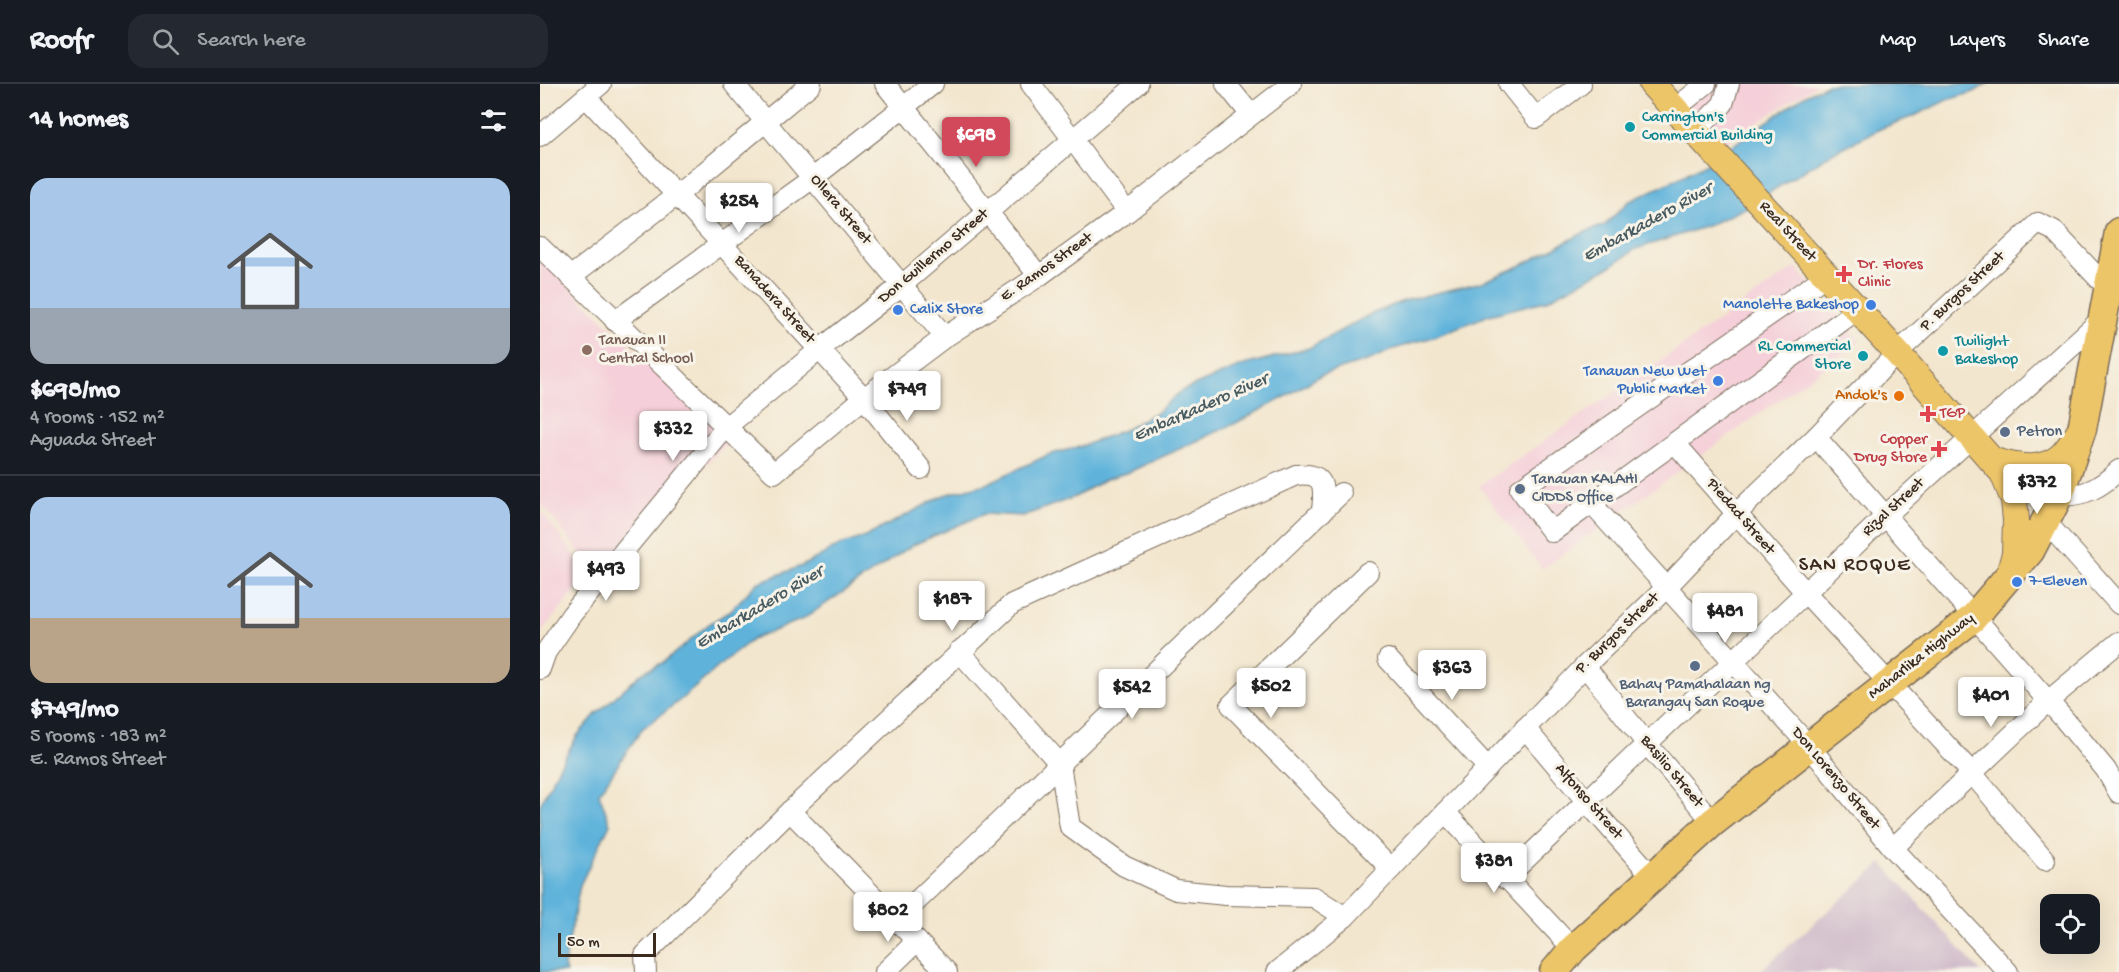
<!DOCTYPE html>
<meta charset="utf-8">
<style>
body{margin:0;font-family:"Gochi Hand",sans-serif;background:#242831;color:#f1f3f6;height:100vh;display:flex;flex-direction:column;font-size:22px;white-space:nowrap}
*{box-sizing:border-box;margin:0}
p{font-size:20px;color:#9ea1a6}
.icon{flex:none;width:33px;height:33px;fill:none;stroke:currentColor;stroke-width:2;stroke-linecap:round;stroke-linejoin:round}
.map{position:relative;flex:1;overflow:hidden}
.panel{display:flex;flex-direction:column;background:#171b24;width:540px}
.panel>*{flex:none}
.tools{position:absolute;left:1500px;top:810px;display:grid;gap:12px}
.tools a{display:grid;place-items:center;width:60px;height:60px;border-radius:12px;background:#171b24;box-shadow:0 6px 24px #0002;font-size:30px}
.scale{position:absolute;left:18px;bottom:15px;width:98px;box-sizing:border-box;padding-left:6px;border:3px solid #3b2a1e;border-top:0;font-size:16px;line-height:21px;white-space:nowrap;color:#3b2a1e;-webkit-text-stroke:4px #f7f3e8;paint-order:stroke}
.price{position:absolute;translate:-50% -51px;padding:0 14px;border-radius:6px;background:#fff;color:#222;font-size:20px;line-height:39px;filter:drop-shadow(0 2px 3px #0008)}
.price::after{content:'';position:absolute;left:50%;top:36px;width:18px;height:14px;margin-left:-9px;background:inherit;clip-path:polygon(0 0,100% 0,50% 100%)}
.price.current{background:#d1495b;color:#fff}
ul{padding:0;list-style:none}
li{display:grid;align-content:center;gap:12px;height:318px;padding:0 30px}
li+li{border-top:2px solid #363941}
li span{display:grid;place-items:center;height:186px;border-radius:18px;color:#555}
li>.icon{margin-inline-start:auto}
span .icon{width:108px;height:108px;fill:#fffc;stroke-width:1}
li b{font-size:26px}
h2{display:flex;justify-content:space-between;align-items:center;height:72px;padding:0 30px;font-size:26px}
header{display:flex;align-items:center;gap:36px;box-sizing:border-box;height:84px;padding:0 30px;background:#171b24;border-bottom:2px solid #363941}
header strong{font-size:28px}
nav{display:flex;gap:33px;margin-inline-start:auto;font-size:21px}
.search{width:420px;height:54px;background:#242831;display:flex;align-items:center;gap:15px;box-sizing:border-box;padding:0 21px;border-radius:18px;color:#9ea1a6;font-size:22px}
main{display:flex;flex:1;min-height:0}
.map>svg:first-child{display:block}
</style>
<header>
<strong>Roofr</strong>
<div class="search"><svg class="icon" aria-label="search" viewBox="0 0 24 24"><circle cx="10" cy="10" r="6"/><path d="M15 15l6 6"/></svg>Search here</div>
<nav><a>Map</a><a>Layers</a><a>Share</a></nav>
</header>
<main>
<section class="panel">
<h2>14 homes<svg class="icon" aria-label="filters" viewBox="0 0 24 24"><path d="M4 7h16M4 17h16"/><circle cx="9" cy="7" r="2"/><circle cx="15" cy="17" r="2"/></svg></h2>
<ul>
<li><span style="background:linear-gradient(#a9c7e8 70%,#9aa5b1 0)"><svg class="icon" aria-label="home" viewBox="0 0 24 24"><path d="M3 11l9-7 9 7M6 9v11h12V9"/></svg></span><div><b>$698/mo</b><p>4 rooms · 152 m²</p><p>Aguada Street</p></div></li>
<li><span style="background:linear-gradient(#a9c7e8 65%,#b9a48a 0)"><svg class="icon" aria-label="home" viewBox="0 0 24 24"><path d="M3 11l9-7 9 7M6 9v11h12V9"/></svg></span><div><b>$749/mo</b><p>5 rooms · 183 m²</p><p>E. Ramos Street</p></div></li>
</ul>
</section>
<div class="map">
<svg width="1579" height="888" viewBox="0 0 1579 888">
<rect width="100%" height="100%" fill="#f7f3e8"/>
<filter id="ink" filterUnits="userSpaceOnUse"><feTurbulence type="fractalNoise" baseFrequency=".0167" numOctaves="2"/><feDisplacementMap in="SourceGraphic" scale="12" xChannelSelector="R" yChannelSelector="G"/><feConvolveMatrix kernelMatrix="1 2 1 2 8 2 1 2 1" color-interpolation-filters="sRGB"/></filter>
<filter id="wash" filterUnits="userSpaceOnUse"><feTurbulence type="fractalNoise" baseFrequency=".008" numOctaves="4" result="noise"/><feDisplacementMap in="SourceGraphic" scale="24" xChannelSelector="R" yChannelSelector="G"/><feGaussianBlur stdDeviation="1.35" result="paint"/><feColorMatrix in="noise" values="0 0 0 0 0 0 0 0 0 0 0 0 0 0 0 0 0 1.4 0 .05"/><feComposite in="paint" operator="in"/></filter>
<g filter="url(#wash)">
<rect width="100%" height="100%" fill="#f3e6ce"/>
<!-- built -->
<g fill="#f5cfd9">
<path d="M1154,0H1278L1181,61L1139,13Z"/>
<path d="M0,175L190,357L54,487L0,418Z"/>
<path d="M1256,183L1320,258L1002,485L939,402Z"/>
<path d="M0,425L49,490L0,549Z"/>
</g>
<!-- industrial -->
<path fill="#d1bdcb" d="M1342,779L1441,888H1219Z"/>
<!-- water -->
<path fill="#5eb3db" stroke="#4c6e7c" stroke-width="1.5" d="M1288,0H1447L1434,8L1407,16L1374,32L1342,44L1292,69L1205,124L1167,142L1096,165L1071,182L1005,217L949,231L896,252L854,265L830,276L781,291L745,313L696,339L589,388L566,395L535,413L483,432L444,430L373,461L263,535L213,555L185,577L144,613L102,645L59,709L70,740L40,801L24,882L26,888H0V721L19,683L37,652L56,630L103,588L122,579L142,563L169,540L190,527L217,499L264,481L300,461L325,453L404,411L446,400L508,371L542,362L584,346L617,328L641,307L704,281L769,264L829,231L863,217L942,198L982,181L1045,148L1065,141L1088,118L1135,96L1167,79L1266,11Z"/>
</g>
<g filter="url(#ink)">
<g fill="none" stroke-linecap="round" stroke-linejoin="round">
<defs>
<g id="minor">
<path d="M194,0L405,253"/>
<path d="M345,0L499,192"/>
<path d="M491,0L587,128"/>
<path d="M686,0L711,31"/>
<path d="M969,0L996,34L1041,0"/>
<path d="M46,13L324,314L381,385"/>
<path d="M1136,24L1166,0"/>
<path d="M1156,47L1183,20L1189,0"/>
<path d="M0,52L61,0"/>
<path d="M0,163L234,389L324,314L405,253L499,192L587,128L751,0"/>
<path d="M1287,191L980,405L1012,448L1317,226"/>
<path d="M30,193L137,111L271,0"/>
<path d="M75,237L273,94L393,0"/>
<path d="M1276,353L1524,635L1566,686L1579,709"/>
<path d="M1135,359L1265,508L1431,688L1505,776"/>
<path d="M1519,411C1545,413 1561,403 1579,386"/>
<path d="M1051,419L1269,662L1353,764L1468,888"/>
<path d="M1506,438L1579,520"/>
<path d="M828,488L691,621L851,785"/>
<path d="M419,567L520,680L530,743L584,782L636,806L686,811L774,813L805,833"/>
<path d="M848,575L948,684"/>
<path d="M1045,582L1107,660L1173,738"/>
<path d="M0,585L6,568L32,530L186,343L279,266L362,201L598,0"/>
<path d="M985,644L1047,718L1112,792"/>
<path d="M250,727L407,888"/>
<path d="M905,728L1033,865"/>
<path d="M1353,764L1507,618L1579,558"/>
<path d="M965,795L1353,425L1565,232"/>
<path d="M357,836L801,409"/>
<path d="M106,888L105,871L250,727L472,520L756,391C787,388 784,404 782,428"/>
<path d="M345,888L377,857"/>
<path d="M737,888L805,833L1045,582L1127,503L1197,429L1276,353L1357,269L1498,139L1513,146L1574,211"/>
</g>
<g id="major">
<path d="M1112,0L1357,269L1463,389L1474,416L1476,436L1475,470L1468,494"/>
<path d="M1454,377C1475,383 1501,389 1520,373C1527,367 1533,357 1538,350"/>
</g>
<path id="highway" d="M1014,888L1033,865L1173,738L1433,534L1490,467L1519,411L1542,345L1579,148"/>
</defs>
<!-- minor casing -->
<use href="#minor" stroke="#7b6c5c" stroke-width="22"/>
<!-- major casing -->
<use href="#major" stroke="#7b6c5c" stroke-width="28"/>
<!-- highway casing -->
<use href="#highway" stroke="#7b6c5c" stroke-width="31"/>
<!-- minor -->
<use href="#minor" stroke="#fff" stroke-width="20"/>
<!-- major -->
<use href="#major" stroke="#edc569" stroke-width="26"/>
<!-- highway -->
<use href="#highway" stroke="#edc569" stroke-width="28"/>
</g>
</g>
<!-- markers -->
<g fill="#0f9aa8" stroke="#f7f3e8" stroke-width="2">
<circle cx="1090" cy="43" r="6"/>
<circle cx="1403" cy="267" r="6"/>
<circle cx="1323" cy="272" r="6"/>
</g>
<g fill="#e0444e" stroke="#f7f3e8" stroke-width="2">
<path d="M1301 181h6v6h6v6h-6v6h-6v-6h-6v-6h6z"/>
<path d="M1385 321h6v6h6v6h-6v6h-6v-6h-6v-6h6z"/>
<path d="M1396 356h6v6h6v6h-6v6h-6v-6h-6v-6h6z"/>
</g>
<g fill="#3f7fe0" stroke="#f7f3e8" stroke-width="2">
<circle cx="1331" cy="221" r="6"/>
<circle cx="358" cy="226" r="6"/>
<circle cx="1178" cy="297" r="6"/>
<circle cx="1477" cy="498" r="6"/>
</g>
<circle fill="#8d6e63" stroke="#f7f3e8" stroke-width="2" cx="47" cy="266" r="6"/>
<circle fill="#e8710a" stroke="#f7f3e8" stroke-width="2" cx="1359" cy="312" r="6"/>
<g fill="#5c6f8a" stroke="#f7f3e8" stroke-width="2">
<circle cx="1465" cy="348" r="6"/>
<circle cx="980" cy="405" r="6"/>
<circle cx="1155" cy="582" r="6"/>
</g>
<g text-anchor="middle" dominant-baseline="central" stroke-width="6" stroke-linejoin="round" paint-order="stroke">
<!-- culture labels -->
<g font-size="16" fill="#0d838f" stroke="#f7f3e8" text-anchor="start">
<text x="1102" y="34">Carrington's<tspan x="1102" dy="18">Commercial Building</tspan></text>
<text x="1415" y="258">Twilight<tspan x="1415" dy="18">Bakeshop</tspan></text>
<text x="1311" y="263" text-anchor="end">RL Commercial<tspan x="1311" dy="18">Store</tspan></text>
</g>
<!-- street labels -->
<g font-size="16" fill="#3b2a1e" stroke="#f7f3e8">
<text transform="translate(300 126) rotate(50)">Ollera Street</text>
<text transform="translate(1247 148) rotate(47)">Real Street</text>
<text transform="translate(394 173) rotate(-40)">Don Guillermo Street</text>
<text transform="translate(507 184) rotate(-35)">E. Ramos Street</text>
<text transform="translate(1423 208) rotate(-43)">P. Burgos Street</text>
<text transform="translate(234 216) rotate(48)">Banadera Street</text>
<text transform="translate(1354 424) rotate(-43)">Rizal Street</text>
<text transform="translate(1200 433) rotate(49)">Piedad Street</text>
<text transform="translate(1078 550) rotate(-44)">P. Burgos Street</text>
<text transform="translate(1382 573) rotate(-38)">Maharlika Highway</text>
<text transform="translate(1131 688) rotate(50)">Basilio Street</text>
<text transform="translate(1295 695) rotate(50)">Don Lorenzo Street</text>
<text transform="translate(1048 718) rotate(49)">Alfonso Street</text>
</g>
<!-- health labels -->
<g font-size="16" fill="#be3a42" stroke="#f7f3e8" text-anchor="start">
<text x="1318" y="181">Dr. Flores<tspan x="1318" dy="18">Clinic</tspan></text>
<text x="1400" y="330">TGP</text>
<text x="1387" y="356" text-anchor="end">Copper<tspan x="1387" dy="18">Drug Store</tspan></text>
</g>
<!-- shop labels -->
<g font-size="16" fill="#366cbe" stroke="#f7f3e8" text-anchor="end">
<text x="1319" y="221">Manolette Bakeshop</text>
<text x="370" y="226" text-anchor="start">Calix Store</text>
<text x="1166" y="288">Tanauan New Wet<tspan x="1166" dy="18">Public Market</tspan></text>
<text x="1489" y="498" text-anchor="start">7-Eleven</text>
</g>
<!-- education labels -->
<g font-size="16" fill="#785e54" stroke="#f7f3e8" text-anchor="start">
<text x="59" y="257">Tanauan II<tspan x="59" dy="18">Central School</tspan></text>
</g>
<!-- food labels -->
<g font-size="16" fill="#c56008" stroke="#f7f3e8" text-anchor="end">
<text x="1347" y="312">Andok's</text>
</g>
<!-- service labels -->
<g font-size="16" fill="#4e5e75" stroke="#f7f3e8" text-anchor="start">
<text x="1477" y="348">Petron</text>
<text x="992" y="396">Tanauan KALAHI<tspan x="992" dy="18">CIDDS Office</tspan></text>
<text x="1155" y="601" text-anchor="middle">Bahay Pamahalaan ng<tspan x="1155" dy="18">Barangay San Roque</tspan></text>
</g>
<!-- water labels -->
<g font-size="18" font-style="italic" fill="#475a60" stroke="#f7f3e8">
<text transform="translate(1108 139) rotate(-29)">Embarkadero River</text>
<text transform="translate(661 324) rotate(-24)">Embarkadero River</text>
<text transform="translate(220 524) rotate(-31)">Embarkadero River</text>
</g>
<!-- quarter labels -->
<g font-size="20" letter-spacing="1.5" fill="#3b2a1e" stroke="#f7f3e8">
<text x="1315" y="482">SAN ROQUE</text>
</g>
</g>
</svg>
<div class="tools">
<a><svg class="icon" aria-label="locate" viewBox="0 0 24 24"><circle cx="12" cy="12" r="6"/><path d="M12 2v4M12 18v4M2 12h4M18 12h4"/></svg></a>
</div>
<div class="scale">50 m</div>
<b class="price current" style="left:436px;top:84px">$698</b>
<b class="price" style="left:199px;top:150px">$254</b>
<b class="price" style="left:367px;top:338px">$749</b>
<b class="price" style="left:133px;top:378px">$332</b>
<b class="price" style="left:1497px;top:431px">$372</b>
<b class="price" style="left:66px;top:518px">$493</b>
<b class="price" style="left:412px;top:548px">$187</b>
<b class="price" style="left:1185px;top:560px">$481</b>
<b class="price" style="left:912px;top:617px">$363</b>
<b class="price" style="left:731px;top:635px">$502</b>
<b class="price" style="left:592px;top:636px">$542</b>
<b class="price" style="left:1451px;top:644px">$401</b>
<b class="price" style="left:954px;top:810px">$381</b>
<b class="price" style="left:348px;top:859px">$802</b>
</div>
</main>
